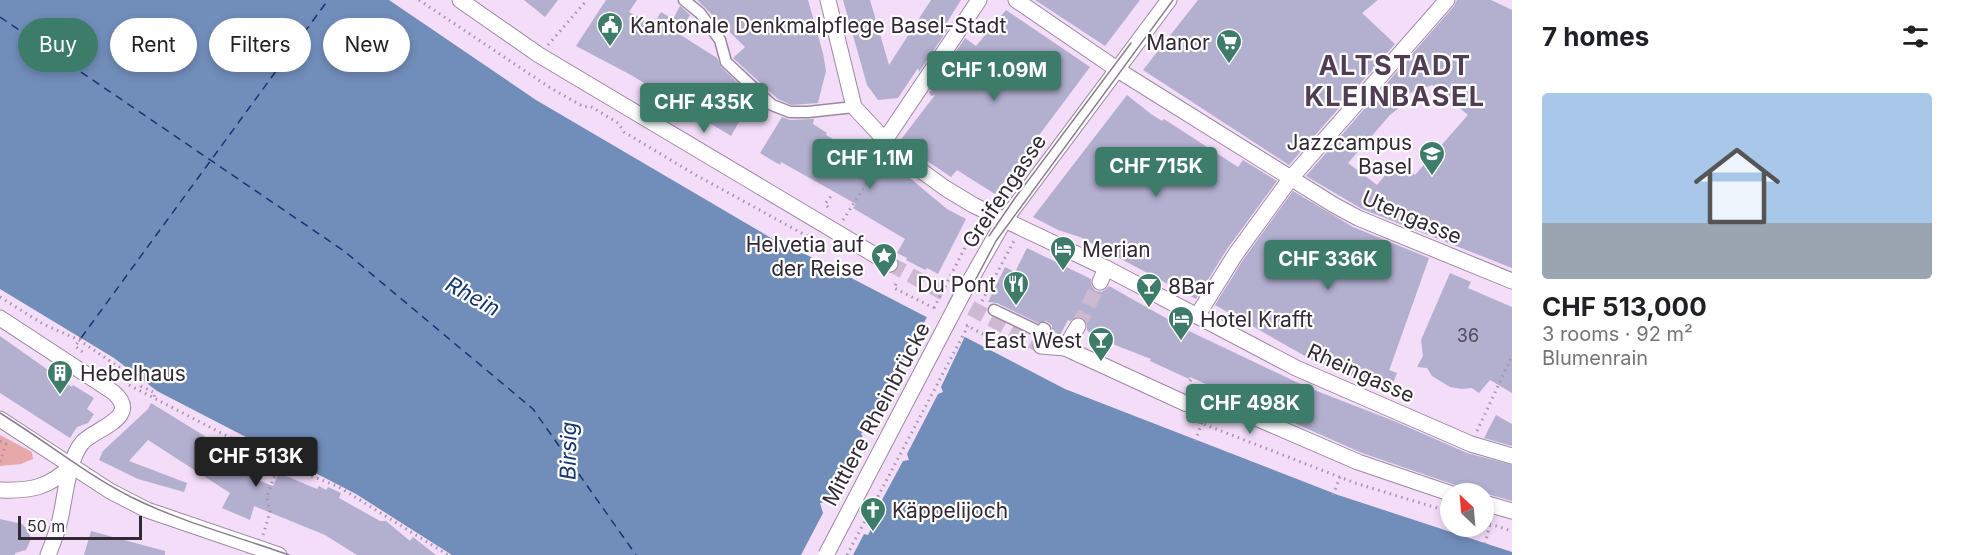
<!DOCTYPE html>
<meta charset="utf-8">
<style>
body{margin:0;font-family:Inter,sans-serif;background:#f6f6f6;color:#202124;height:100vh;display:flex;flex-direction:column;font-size:22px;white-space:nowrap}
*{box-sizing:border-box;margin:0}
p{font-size:20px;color:#757577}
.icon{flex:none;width:33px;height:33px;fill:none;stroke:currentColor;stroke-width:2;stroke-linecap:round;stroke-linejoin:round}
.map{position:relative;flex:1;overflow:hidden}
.drawer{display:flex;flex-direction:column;background:#fff;width:450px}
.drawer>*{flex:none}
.banner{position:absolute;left:18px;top:18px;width:570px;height:54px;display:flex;gap:12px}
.needle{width:39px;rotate:334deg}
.buttons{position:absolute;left:1440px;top:483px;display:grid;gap:12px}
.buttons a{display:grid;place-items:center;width:54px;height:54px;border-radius:50%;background:#fff;box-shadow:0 3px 9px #0003;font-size:30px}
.scale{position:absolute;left:18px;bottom:15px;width:124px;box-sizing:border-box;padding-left:6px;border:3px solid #322934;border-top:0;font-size:16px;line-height:21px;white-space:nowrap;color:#322934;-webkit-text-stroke:4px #fff;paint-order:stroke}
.price{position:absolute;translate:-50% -51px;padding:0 14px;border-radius:6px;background:#3d7c69;color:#fff;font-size:20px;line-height:39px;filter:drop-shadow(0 2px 3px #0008)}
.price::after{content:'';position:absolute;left:50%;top:36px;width:18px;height:14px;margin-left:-9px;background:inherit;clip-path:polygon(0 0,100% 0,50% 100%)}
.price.selected{background:#222;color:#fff}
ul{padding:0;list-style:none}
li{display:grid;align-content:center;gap:12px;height:318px;padding:0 30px}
li span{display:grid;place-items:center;height:186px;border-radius:6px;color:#555}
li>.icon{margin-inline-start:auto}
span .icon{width:108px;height:108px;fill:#fffc;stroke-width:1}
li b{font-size:26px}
h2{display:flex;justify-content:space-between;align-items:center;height:72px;padding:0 30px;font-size:26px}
.pill{padding:0 21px;border-radius:27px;background:#fff;box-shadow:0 3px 9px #0003;font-size:21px;line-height:54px}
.pill.selected{background:#3d7c69;color:#fff}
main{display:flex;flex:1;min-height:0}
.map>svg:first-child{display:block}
</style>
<main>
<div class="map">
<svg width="1512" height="555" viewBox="0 0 1512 555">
<rect width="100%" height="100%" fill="#f4ddf9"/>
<!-- green -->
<path fill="#e8a8a9" d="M0,435L32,452L33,459L21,464L0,466Z"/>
<!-- water -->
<path fill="#718dba" d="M0,0H389L536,100L795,252L805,254L1065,389L1338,495L1512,552V555H452L356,494L157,391L114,358L0,289Z"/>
<!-- pier -->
<path fill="#f4ddf9" d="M928,315L966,334L941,387L943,392L938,394L907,454L909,460L903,461L869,524L872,527L868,535L864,534L853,555H801L823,513L820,503L830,501L863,438L861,433L867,431L898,371L896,366L902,365Z"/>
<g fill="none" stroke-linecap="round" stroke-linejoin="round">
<!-- ferry -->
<g stroke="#15366f" stroke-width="1.5" stroke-dasharray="8 6" stroke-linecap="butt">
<path d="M0,17L344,251L533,409L636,555"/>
<path d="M81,338L328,0"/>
</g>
</g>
<!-- building -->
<g fill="#b2afcf" fill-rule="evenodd">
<path d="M524,0H558L545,17Z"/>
<path d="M606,0H637L629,12L653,25L661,12L673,19L680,6L690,15L679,34L717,58L721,67L753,97L731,136L631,75L576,46Z"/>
<path d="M697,0H808L823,53L826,71L818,103L791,105L778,99L733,58L745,47Z"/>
<path d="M843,0H870L889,65L931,0H961L946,24L950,26L919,72L918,68L898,98L878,100L867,85Z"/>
<path d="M1035,0H1140L1105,46Z"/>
<path d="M1198,0H1378L1362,13L1395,44L1289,165L1143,70Z"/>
<path d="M1457,0H1491L1512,10V268L1362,209L1306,176L1454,6ZM1432,85L1468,115L1415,175L1398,160L1377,185L1348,163L1390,115L1404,104L1402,100L1410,98L1408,94Z"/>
<path d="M1006,10L1090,67L995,194L957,170L951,177L899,142L935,95L931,96L929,92L965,38L976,46Z"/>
<path d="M1127,95L1151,114L1162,121L1164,119L1238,167L1243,160L1277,181L1227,249L1196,299L1080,237L1058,230L1033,217Z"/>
<path d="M782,117L790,120L814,119L813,124L827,133L826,135L881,167L887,159L947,209L966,219L938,274L927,268L925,270L906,260L907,258L897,253L905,239L853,208L856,204L781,162L780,165L760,153Z"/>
<path d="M1293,191L1353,227L1429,258L1390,368L1389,370L1397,373L1390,391L1312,360L1215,305L1243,260Z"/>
<path d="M1027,248L1091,279L1092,287L1096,291L1102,292L1109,286L1189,331L1309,388L1394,421L1467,453L1512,465V501L1487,494H1472L1461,490L1455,485L1362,453L1190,377L1189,379L1150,361L1151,359L1110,343L1089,332L1087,330V322L1082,317L1078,316L1070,321L1068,320L1060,335L1052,331V325L1046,321L1038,323L997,303L988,302L1005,267L1015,272Z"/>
<path d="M1450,273L1471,282L1468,288L1512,307V393L1490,380L1479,393L1472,388L1462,389L1450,387L1432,376L1427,368L1417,367L1423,356L1421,340Z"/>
<path d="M0,336L72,387L73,385L94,398L87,409L94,414L88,423L77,427L70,438L0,393Z"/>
<path d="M151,403L216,443L214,447L248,476L273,486L279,473L317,489L319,486L326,490L328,487L341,493L339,498L380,521H386L410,541L413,537L436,555H357L325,535L254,506L250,520L222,508L230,493L148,440L129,461L187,483L184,492L138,479L99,460L103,451L148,409Z"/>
<path d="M1496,415L1512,424V446L1484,438Z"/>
<path d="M0,519L22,524L28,530L31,539L26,550L15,553V555H0Z"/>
<path d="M91,531L165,551V555H84Z"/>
</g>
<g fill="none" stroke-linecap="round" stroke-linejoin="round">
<!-- minor-tunnel -->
<g stroke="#cdb9d2" stroke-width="15" stroke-dasharray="15 8" stroke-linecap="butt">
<path d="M890,264L1041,346"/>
<path d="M1078,326L1100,282"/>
</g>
<defs>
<g id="pedestrian">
<path d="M684,0L700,13L720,40L726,62L772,105L790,112H808L854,107"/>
<path d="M994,310L1040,332L1043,328L1045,329"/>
</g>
<g id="minor">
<path d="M460,0L539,55L890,264"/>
<path d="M828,0L854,107L885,140L890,148L945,188L973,205L1106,268L1296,368L1471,444L1512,456"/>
<path d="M1016,0L1121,72L1334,205L1358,218L1512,281"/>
<path d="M885,140L979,0"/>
<path d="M1100,282L1106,268"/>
<path d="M963,293L1004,221L1169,0"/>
<path d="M1197,316L1235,255L1291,178L1447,0"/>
<path d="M0,318L113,392C143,418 93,429 82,443C67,461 65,502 59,524C56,535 52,545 48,555"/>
<path d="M1041,346L1065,348L1187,404L1205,396L1358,462L1452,494"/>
<path d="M1065,348L1078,326"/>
<path d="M0,419L110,491L147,510L279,555"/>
<path d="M0,490C31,491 49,488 72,465"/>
<path d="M1484,503L1512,511"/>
</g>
</defs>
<!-- pedestrian casing -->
<use href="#pedestrian" stroke="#9d88a2" stroke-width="13"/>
<!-- minor casing -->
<use href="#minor" stroke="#9d88a2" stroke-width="17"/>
<!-- path -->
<g stroke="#a694a9" stroke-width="3" stroke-dasharray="1.5 4.5" stroke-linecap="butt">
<path d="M419,0L549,87L584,107L590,106L618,123L624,132L694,174L827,247"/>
<path d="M548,45L587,0"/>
<path d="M828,207L825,204L831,196"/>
<path d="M843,220L882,160"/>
<path d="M896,284L894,288L934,308"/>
<path d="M0,297L43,324L79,340L138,380L141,386L155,393L154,398"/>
<path d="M982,301L1014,241"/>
<path d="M934,308L977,224"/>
<path d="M966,325L1002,344L1005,345L1006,343"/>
<path d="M81,338L75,346L85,354"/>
<path d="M1190,381L1192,378"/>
<path d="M129,385L273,460L339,487L448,555"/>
<path d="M1193,420L1355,483L1450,512"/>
<path d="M1477,431L1512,356"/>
<path d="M0,441L6,444L0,462"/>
<path d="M1195,441L1202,423"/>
<path d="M1333,495L1340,477"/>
<path d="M1484,522L1512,531"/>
<path d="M263,535L270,512L267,496L275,475L261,468L266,456"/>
<path d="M1485,544L1490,524"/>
<path d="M847,555L968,326"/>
</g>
<!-- pedestrian -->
<use href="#pedestrian" stroke="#fff" stroke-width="10"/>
<!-- minor -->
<use href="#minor" stroke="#fff" stroke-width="15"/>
<!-- tram -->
<g stroke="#8c7d90" stroke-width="1.5">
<path d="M989,236L1015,198L1131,43"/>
<path d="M0,413C44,440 84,473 131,497C181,522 236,536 289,555"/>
<path d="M830,555L996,241L1173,0"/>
</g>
<defs>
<path id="minor-bridge" d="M826,555L963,293"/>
</defs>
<!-- minor-bridge casing -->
<use href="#minor-bridge" stroke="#9d88a2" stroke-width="17" stroke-linecap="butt"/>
<!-- minor-bridge -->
<use href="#minor-bridge" stroke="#fff" stroke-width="15"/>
</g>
<!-- icons -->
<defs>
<symbol id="civic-pin" viewBox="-11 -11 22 30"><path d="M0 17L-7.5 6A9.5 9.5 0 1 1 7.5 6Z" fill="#3d7c69" stroke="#fff"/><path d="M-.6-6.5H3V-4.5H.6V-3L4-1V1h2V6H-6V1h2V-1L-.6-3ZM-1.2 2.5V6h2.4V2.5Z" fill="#fff"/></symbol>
<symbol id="supermarket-pin" viewBox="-11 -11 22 30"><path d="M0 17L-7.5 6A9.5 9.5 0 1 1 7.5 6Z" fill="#3d7c69" stroke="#fff"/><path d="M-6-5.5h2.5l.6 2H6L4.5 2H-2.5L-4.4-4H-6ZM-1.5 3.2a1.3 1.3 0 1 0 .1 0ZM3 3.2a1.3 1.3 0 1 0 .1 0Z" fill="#fff"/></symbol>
<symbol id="university-pin" viewBox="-11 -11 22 30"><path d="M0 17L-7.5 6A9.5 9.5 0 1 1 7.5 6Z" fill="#3d7c69" stroke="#fff"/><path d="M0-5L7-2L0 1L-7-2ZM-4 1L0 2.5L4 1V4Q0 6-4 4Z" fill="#fff"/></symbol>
<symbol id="hotel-pin" viewBox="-11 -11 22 30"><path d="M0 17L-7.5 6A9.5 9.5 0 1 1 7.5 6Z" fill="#3d7c69" stroke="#fff"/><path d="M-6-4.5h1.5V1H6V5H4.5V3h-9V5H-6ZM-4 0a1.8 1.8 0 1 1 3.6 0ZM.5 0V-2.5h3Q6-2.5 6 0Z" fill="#fff"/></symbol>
<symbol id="sight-pin" viewBox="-11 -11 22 30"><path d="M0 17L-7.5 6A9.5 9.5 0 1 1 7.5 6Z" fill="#3d7c69" stroke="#fff"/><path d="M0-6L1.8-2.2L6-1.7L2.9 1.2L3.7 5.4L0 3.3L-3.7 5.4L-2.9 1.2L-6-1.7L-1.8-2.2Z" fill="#fff"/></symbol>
<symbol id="restaurant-pin" viewBox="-11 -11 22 30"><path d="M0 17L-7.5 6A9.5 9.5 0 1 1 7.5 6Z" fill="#3d7c69" stroke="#fff"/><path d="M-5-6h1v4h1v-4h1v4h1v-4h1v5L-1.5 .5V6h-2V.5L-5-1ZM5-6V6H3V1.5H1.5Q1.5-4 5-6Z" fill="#fff"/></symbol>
<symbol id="bar-pin" viewBox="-11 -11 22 30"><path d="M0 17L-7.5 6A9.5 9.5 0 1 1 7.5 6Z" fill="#3d7c69" stroke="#fff"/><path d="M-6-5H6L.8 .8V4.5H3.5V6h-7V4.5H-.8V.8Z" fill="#fff"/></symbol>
<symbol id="building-pin" viewBox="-11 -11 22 30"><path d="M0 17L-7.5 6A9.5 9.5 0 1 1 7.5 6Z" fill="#3d7c69" stroke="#fff"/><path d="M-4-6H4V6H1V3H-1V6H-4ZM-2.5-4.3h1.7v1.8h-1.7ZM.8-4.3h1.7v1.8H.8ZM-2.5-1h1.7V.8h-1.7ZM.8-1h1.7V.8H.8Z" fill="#fff"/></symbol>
<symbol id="church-pin" viewBox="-11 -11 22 30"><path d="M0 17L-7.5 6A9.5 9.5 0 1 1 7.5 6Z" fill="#3d7c69" stroke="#fff"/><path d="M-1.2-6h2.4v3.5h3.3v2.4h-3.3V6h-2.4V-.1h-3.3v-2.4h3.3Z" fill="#fff"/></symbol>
</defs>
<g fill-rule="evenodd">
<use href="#civic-pin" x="595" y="10" width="30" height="40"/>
<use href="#supermarket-pin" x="1214" y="27" width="30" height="40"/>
<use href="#university-pin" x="1417" y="139" width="30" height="40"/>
<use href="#hotel-pin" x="1048" y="234" width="30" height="40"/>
<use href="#sight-pin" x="869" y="241" width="30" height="40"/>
<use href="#restaurant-pin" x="1001" y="269" width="30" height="40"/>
<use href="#bar-pin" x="1134" y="271" width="30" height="40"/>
<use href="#hotel-pin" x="1166" y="304" width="30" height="40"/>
<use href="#bar-pin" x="1086" y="325" width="30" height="40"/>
<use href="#building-pin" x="45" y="358" width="30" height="40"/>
<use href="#church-pin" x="858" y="495" width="30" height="40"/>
</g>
<g text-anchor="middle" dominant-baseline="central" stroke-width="4.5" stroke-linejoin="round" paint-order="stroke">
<!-- number labels -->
<g font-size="18" fill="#524a5b">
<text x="1468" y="335">36</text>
</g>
<!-- poi labels -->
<g font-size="21" fill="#322934" stroke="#fff" text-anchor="start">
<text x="630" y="25">Kantonale Denkmalpflege Basel-Stadt</text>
<text x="1210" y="42" text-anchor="end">Manor</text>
<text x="1412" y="142" text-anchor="end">Jazzcampus<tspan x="1412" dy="24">Basel</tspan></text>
<text x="864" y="244" text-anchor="end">Helvetia auf<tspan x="864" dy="24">der Reise</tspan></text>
<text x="1082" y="249">Merian</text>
<text x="996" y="284" text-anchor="end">Du Pont</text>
<text x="1168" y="286">8Bar</text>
<text x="1200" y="319">Hotel Krafft</text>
<text x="1082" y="340" text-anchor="end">East West</text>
<text x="80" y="373">Hebelhaus</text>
<text x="892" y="510">Käppelijoch</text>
</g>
<!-- street labels -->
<g font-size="21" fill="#322934" stroke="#fff">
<text transform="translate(1004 191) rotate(-56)">Greifengasse</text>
<text transform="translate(1412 217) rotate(23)">Utengasse</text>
<text transform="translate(1361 373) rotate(24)">Rheingasse</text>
<text transform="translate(876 414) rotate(-62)">Mittlere Rheinbrücke</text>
</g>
<!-- water labels -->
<g font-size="22" font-style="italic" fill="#15366f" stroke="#fff">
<text transform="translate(473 296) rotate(29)">Rhein</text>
<text transform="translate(568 451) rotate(-89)">Birsig</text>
</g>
<!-- district labels -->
<g font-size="27" font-weight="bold" letter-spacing="1.5" fill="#503d54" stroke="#fff">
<text x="1395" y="65">ALTSTADT<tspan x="1395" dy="31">KLEINBASEL</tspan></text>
</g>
</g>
</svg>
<div class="buttons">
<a><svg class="needle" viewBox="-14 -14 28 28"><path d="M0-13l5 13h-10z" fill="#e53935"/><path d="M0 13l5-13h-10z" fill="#757577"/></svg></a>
</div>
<div class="scale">50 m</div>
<b class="price" style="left:994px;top:102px">CHF 1.09M</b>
<b class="price" style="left:704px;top:134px">CHF 435K</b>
<b class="price" style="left:870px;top:190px">CHF 1.1M</b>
<b class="price" style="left:1156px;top:198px">CHF 715K</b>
<b class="price" style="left:1328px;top:291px">CHF 336K</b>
<b class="price" style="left:1250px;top:435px">CHF 498K</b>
<b class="price selected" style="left:256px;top:488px">CHF 513K</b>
<div class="banner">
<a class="pill selected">Buy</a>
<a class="pill">Rent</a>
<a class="pill">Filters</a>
<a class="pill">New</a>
</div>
</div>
<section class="drawer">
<h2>7 homes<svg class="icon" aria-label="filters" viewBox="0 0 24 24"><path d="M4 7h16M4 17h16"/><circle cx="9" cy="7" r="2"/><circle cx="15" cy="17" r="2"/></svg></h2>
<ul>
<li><span style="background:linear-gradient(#a9c7e8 70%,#9aa5b1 0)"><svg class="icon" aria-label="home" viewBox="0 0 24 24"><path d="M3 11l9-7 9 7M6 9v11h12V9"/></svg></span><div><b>CHF 513,000</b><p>3 rooms · 92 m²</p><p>Blumenrain</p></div></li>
</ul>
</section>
</main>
